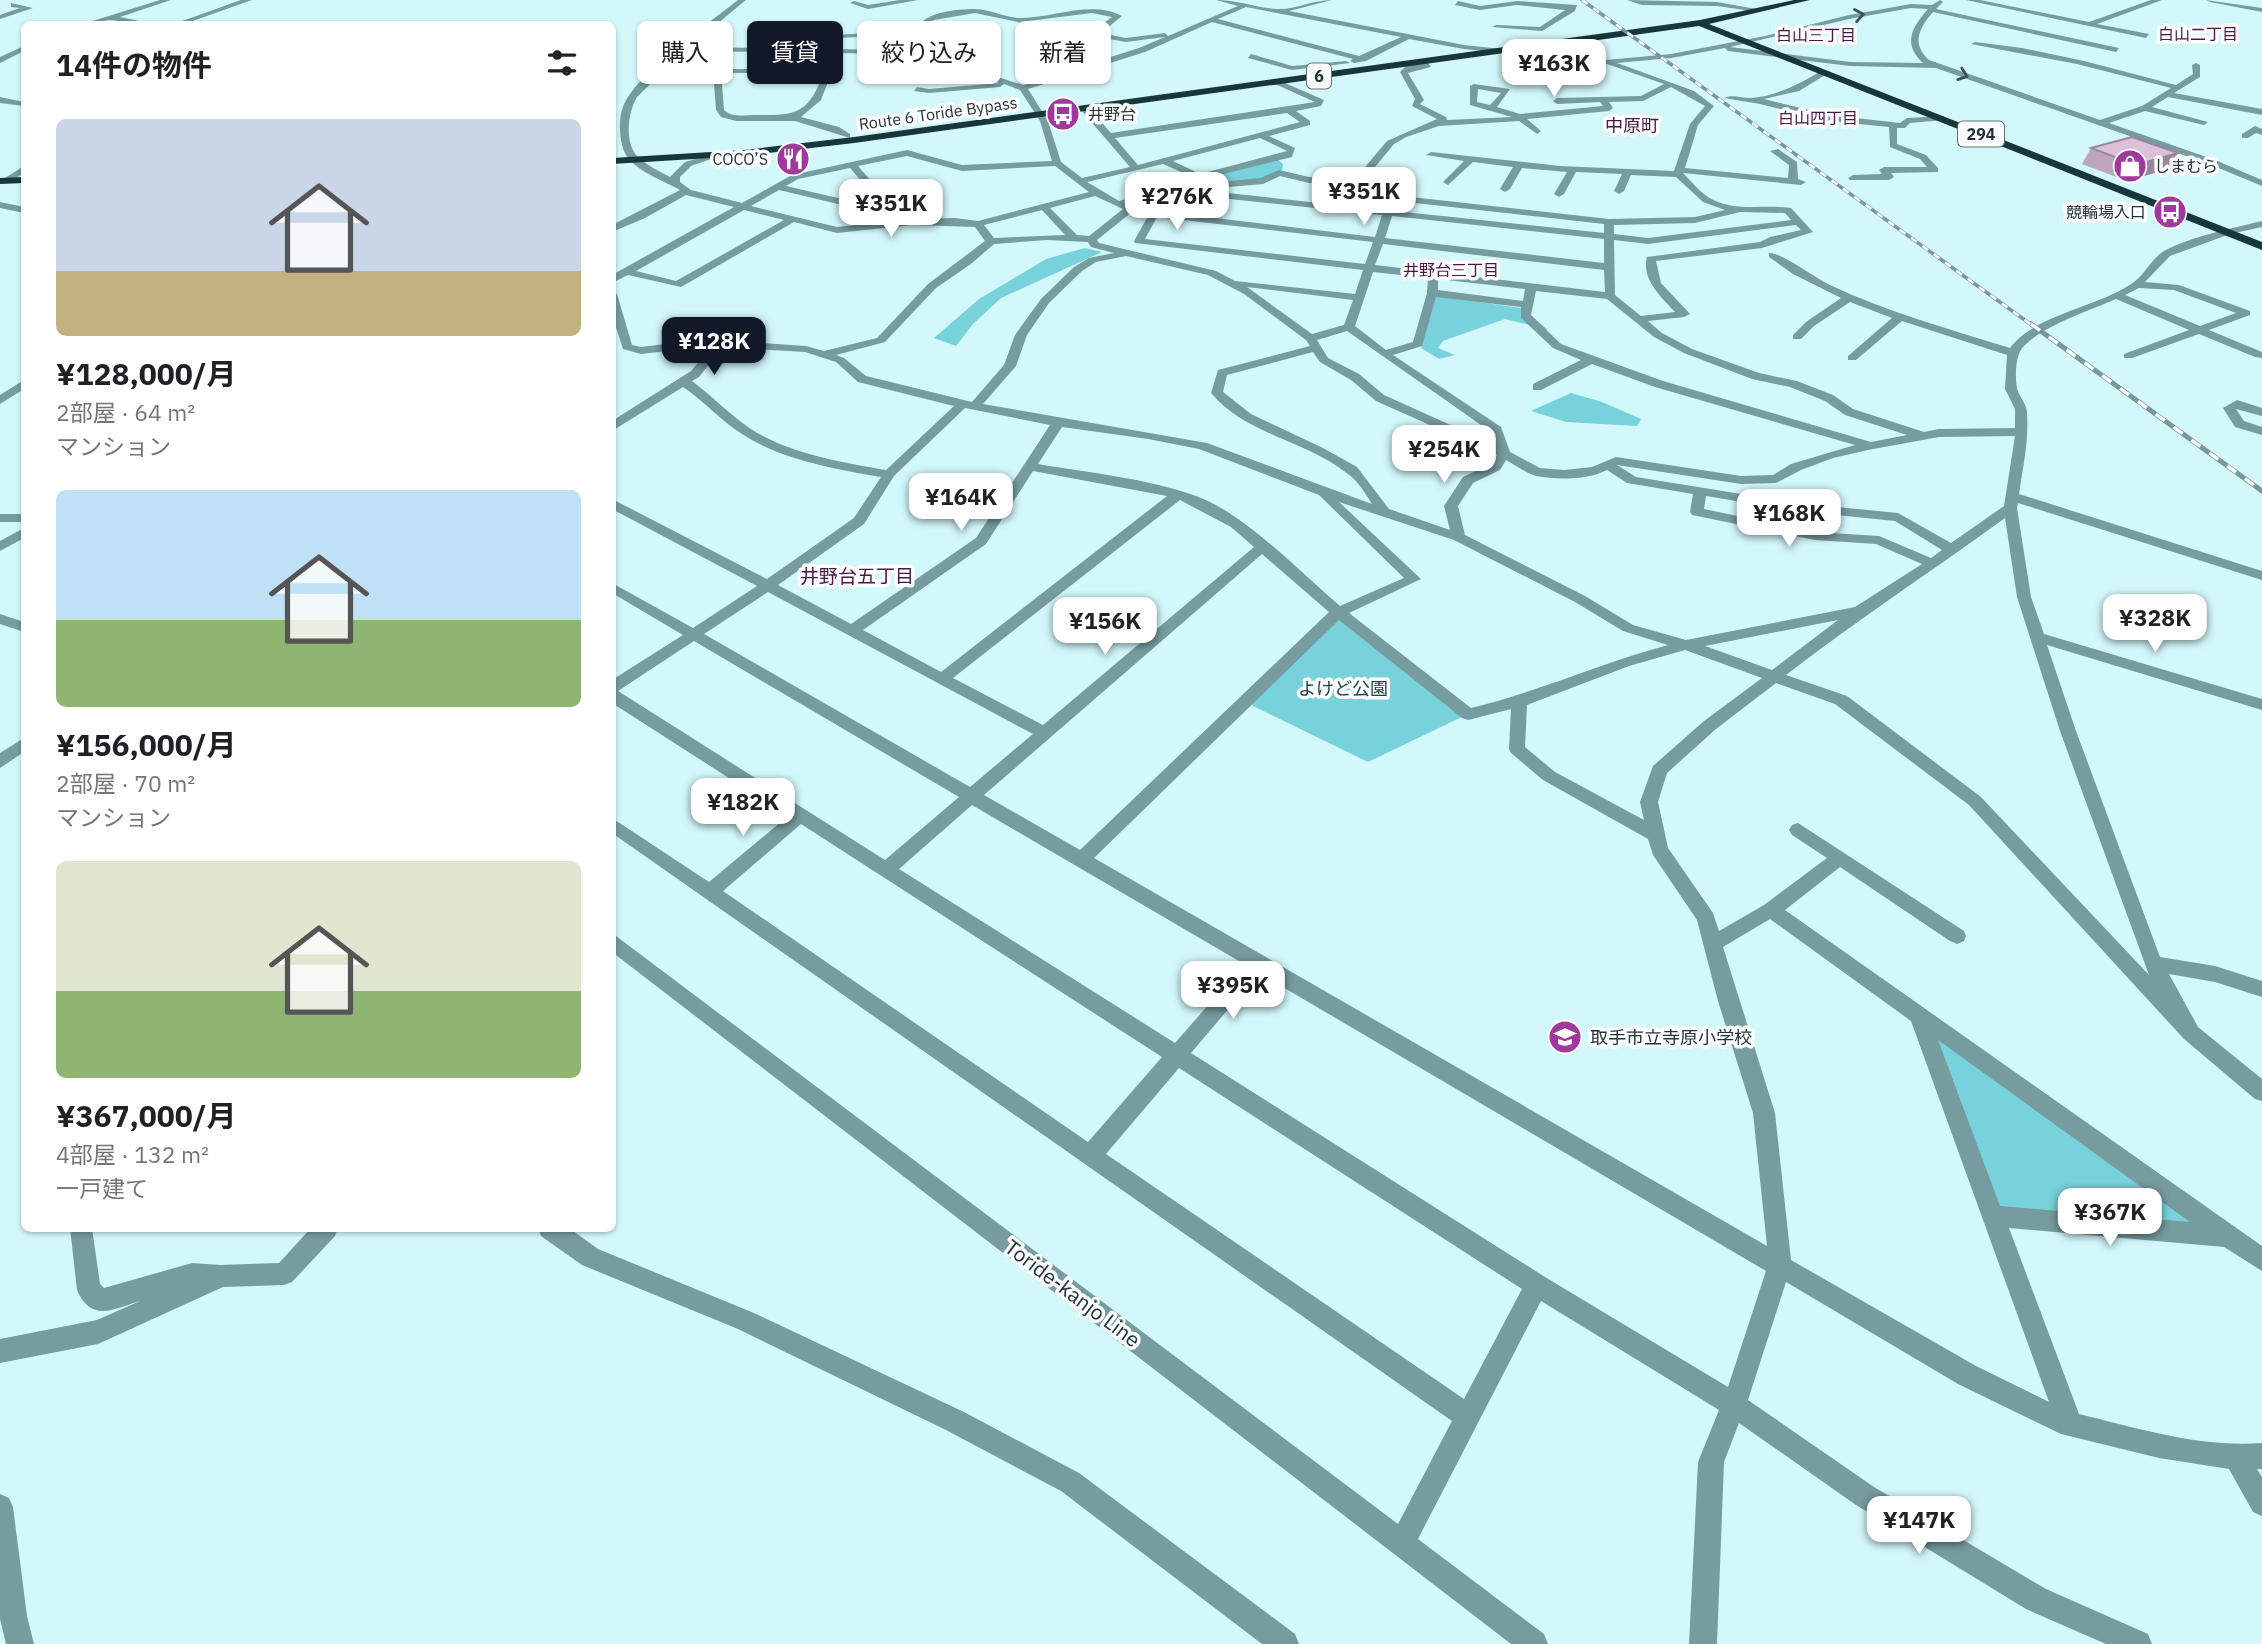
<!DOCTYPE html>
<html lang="ja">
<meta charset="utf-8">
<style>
body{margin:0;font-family:"IBM Plex Sans","Noto Sans JP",sans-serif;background:#f6f6f6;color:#202124;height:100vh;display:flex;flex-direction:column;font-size:26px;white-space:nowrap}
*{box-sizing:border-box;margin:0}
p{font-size:23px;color:#757577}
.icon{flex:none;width:38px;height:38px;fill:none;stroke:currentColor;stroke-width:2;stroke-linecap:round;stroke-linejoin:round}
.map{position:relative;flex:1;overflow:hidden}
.panel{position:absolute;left:21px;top:21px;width:595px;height:1211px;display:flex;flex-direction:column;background:#fff;border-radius:10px;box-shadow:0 2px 5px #0004}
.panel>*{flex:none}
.banner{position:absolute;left:637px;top:21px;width:665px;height:63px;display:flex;gap:14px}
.price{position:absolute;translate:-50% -60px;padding:0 16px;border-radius:14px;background:#fff;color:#222;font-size:23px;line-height:46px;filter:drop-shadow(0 2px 4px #0008)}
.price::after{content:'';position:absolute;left:50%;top:42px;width:21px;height:16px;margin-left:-10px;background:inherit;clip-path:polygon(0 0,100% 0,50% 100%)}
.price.selected{background:#111827;color:#fff}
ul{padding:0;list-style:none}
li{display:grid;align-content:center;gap:14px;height:371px;padding:0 35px}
li span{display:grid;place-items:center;height:217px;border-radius:10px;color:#555}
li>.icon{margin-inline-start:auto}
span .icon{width:126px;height:126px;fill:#fffc;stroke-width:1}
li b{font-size:30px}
h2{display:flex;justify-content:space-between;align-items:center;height:84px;padding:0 35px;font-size:30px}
.tag{padding:0 24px;border-radius:10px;background:#fff;box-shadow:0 2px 5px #0004;font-size:24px;line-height:63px}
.tag.selected{background:#111827;color:#fff}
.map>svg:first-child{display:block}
</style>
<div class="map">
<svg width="2262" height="1644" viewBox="0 0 2262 1644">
<rect width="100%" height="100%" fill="#d3f8fc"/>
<!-- green -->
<g fill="#78d2dc">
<path d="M1277,159L1283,164L1282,171C1259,185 1223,190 1199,177Z"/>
<path d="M1085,248L1102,252L1001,298L973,324L956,346L934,338L979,299L1046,259Z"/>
<path d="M1436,296L1522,308L1548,330L1505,319L1443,341L1438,348L1455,355L1439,359L1421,348Z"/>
<path d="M1571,393L1602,402L1641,419L1637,426L1566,422L1531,411Z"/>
<path d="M1338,612L1468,714L1368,762L1245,702Z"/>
<path d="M1919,1016L2228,1236L1994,1216Z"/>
</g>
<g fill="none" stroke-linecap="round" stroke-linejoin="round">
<!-- minor -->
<g fill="#769ca0" fill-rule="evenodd">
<path d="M160,0H171L120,17L154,24L109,20L83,24Z"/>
<path d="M241,0H252L184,24H174Z"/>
<path d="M738,0H746L689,47L901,50L925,54L931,43L918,34L757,42L753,40L917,30C921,12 958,9 974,9C990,9 1005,18 1021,18C1054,18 1091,0 1122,16L1101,33L1126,38L1165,33L1168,36L1238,6L1216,0C1237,0 1257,8 1277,9C1294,10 1313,0 1332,0L1289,11L1464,45L1606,60L1671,54L1765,36L1849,15L1911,4L1932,5L1940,0L1943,2L1936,9L2119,48L2116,52L1933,12C1919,28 1911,44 1929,60L2100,120L2142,106L2171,88L2077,64L1971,44L1975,42L2022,48L2084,61L2176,85L2193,74L2192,65L2196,63L2200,65V77L2174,93L2262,109V115L2168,97L2152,107L2208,122L2204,125L2145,111L2109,123L2215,160L2262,180V186L2209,164L1936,68L1850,66L1728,51L1725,48L1671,58L1617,63L1694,91L1714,106L1698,125L1685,168L1788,178L1789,165L1770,151L1778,149L1797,162L1798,179L1806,182L1801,185L1683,173C1691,181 1698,190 1708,197C1733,213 1764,204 1791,208L1813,232L1762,248L1656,261L1661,283L1690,314L1684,317L1648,321L1662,333L1692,349L1759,373L1797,381L1833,395L1853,409L1924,432L1939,429L2015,428V409L2005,389L2007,355L1902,321L1856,360H1848V356L1892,318L1850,302L1814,326L1801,339H1793V335L1806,322L1841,298L1793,274L1769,257V253C1781,252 1816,279 1830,285C1887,312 1949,329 2010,348C2035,314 2100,307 2134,282C2145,274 2152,258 2164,251C2189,237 2233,228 2262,221V227L2230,234L2170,256L2145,282L2179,285L2250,311V315L2209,330L2262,352V358L2255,357L2199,334L2132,358H2124V354L2189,330L2116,299C2089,311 2044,325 2024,346C2015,354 2015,377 2017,388C2019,397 2027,404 2027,413C2029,440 2023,467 2019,494L2262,571V580L2018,503L2017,508L2031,597L2044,634L2262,699V710L2047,645L2076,731L2160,957L2215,966L2262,981V997L2215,982L2169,974L2198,1027L2262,1079V1101L2255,1099L2184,1039L1969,805L1835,704L1776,683L1716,729L1667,773L1658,802L1668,848L1713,913L1719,931L1764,905L1827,858L1792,835L1789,830L1792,825L1798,823L1964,931L1966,936L1964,941L1957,944L1950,941L1840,867L1785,910L2262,1246V1271L2224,1247L2009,1228L2079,1414C2137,1428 2201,1448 2262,1443V1469H2257L2262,1477V1516L2253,1512L2229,1469L2159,1458L2061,1434L1958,1384L1786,1282L1748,1400L1874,1487L2046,1589L2148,1634L2152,1644H2106L2026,1609L1856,1505L1739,1423L1724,1462L1717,1644H1689L1698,1462L1719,1410L1541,1301L1418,1539L1544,1634L1548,1644H1511L612,952V933L1398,1524L1452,1421L612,833V818L709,882L788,816L612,703V680L683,635L612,593V583L693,628L757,586L612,509V499L767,579L854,518L881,477C835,469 782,460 742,434C721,421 704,401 683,387L612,431V421L691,371L712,346L641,354L623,349L612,315V291L617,294L632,345L641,347L706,339L806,346L824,351L877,338L928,284L985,241L975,227L912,225L837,233L794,222L681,287L628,275L612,283V275L734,207L686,195L645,218L612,232V225L680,190C664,181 636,171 626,155C619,143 618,118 623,107C636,73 708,24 738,0ZM1246,7L1401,37L1359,56L1218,19ZM1911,8L1928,9C1912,27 1902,44 1923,63L1850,62L1730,47L1849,19ZM975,13L1018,22L1047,35L1027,44L1030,48L1058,34L1028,21L1092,13L1112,17L1092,32V36L1126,42L1165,37L1139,48L1023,85L932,56L939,42L924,31L925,25L934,20ZM1212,22L1353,59L1350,61L1354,63L1366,61L1409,39L1464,49L1607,64L1664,84L1641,96L1557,98L1553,101L1557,104L1600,102L1603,106L1520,114L1497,107L1510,89L1474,84L1470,86V105L1512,117L1447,120L1446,117L1420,104L1424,100L1408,73L1431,67L1425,59L1421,61L1423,63L1406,66L1400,72L1415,99L1412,106L1437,119L1387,141L1355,179L1309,177L1279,170L1261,178L1218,182L1207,180L1202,183L1218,188L1263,184L1280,176L1309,183L1353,185L1360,192L1388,200L1384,210L1172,187L1119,201L1087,182L1163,164L1199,180L1292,157L1295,148L1269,136L1310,125V121L1296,111L1321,106L1324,100L1278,80L1275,84L1315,102L1111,133L1087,106H1081V110L1130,167L1082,178L1061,162L1048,121L1028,89L1145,52ZM684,51L901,54L921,58L906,70L909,74L929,60L999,83L929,89L917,87L914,91L929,93L1000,87L1004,84L1020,90L1040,121L1052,161L962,165L907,150L792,175L742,203L691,190L680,182V177L691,166L717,157V153L685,162L670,177C659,171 646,165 637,156C624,141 628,112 637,97ZM1671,87L1705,106L1690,124L1674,171L1560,166L1431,152L1426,155L1464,161L1443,182L1448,185L1473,162L1513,167L1500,189L1505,192L1510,189L1522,168L1567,172L1554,194L1559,197L1564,194L1576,172L1622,174L1614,191L1619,194L1624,191L1631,175L1676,177L1703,202L1725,210L1695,217L1609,219L1393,195L1366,188L1362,183L1394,144L1406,137L1439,126L1519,121L1537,134L1541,131L1527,119L1609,111L1613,108L1609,102L1643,101ZM1478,89L1501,93L1490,105L1477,102ZM1287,113L1300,122L1138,165L1115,138ZM1260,138L1287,151L1200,174L1173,161ZM907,156L962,171L1055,166L1089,192L978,221L955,218L912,219L837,227L751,206L779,190L863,210L857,217L865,219L886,198L858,166ZM850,168L876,198L868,205L786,186L798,179ZM1172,193L1382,215L1375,237L1148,210L1129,204ZM1095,196L1123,209L1089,236L1077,235L1050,208ZM1397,201L1604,224V233L1394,211ZM744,210L784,220L676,281L636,271ZM1042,210L1065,235L994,238L984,225ZM1132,212L1148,216L1134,241L1135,243L1363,270L1355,294L1235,281L1216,271L1099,243L1097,240ZM1740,212L1785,213L1791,220L1648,238L1614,234V225L1695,223ZM1392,216L1604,239V263L1385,238ZM1157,217L1373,242L1365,264L1145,239ZM1796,225L1801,230L1770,237L1760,242L1647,257C1641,279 1661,297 1675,312L1641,316L1615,295L1614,240L1648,244ZM1047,240L1088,242L1091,247L1114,253L1089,258L1074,267L1041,299L1015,335L1004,365L972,402L866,376L844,358L836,355L885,342L936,288L971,264L994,244ZM1383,244L1604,270L1605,292L1375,265ZM1126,256L1208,275L1244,294L1306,340L1310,346L1218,370L1211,393C1246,435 1306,440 1348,474C1358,481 1365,493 1372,504L1207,443L983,404L1016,366L1027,335L1049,303L1082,271L1096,262ZM1373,272L1428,278L1427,293L1413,342L1386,350L1355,326ZM1438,279L1525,289L1523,301L1438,290ZM1247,287L1353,300L1344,325L1312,334ZM2139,288L2174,290L2236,313L2200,326L2125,295ZM1536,291L1607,299L1654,337L1684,353L1752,379L1790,387L1825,401L1845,415L1907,435L1871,442L1663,381L1561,344L1531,315ZM1436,297L1521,307V318L1553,348L1581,360L1533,384V390H1541L1592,364L1655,387L1855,445L1791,464L1773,475L1741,476L1616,457L1592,467L1564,470L1540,468L1510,452L1501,427L1393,355L1422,346ZM1347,331L1491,432L1495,445L1384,395L1359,374L1328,358L1317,340ZM723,347L805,352L836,362L858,382L954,406L886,470C841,462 790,454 751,429C730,415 712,396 692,381L699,377ZM1313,352L1320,362L1351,380L1376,401L1497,455L1490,464L1463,477L1444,506L1450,530L1389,509L1357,467L1323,448L1251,414L1223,392L1227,375ZM965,408L1050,425L976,538L851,624L778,585L864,524L894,476ZM1062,427L1148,439L1199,449L1319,495L1404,578L1340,606C1300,572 1244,513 1196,496C1146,478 1090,473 1038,464ZM2015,436L2004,506L1951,543L1898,513L1797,503L1636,477L1617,465L1741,484L1776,483L1801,470L1833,458L1868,450L1939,437ZM1506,460C1515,465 1526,473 1536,476C1557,480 1588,480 1607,470L1627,483L1693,494L1690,512L1692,515L1815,540L1876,544L1922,564L1855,607L1686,640L1633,625L1585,596L1465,535L1458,506L1473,483L1500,470ZM1033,471L1167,496L941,672L863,630L986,544ZM1706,496L1797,511L1895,521L1942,550L1931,558L1879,536L1815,532L1704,509ZM1180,500L1231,527L1254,547L1043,725L953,678ZM1339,502L1454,540L1575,602L1623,631L1668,645C1601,663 1538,692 1471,708L1349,613L1421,579ZM2005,518L2017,597L2060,731L2149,975L1981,797L1847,696L1786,675C1857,620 1932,571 2005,518ZM1262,554L1329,612L1080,850L984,795ZM768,592L1033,734L970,787L704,634ZM1339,620L1462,718L1468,720L1511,709L1509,749L1511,753L1543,780L1648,839L1653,855L1697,920L1718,1001L1753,1113L1767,1246L1094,858ZM1838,620L1772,670L1705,646ZM694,641L959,797L885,860L618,691ZM1685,650L1762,678L1704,721L1653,766L1640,802L1644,820L1555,772L1525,747L1527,705L1629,666ZM972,805L1244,964L1175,1043L899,869ZM801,824L1162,1057L1088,1142L723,891ZM1770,919L1911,1021L2049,1402L1976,1366L1791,1260L1775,1113L1723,947ZM1259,973L1766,1271L1728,1387L1545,1277L1191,1053ZM1938,1040L2190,1222L2000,1206ZM1179,1068L1522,1289L1464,1399L1106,1154Z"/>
<path d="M900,0H918L868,9L850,3L854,1L868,5Z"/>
<path d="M1627,0L1717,2L1756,9L1752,11L1717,6L1642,5Z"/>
<path d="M1966,0H1980L2089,22L2151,0H2162L2097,24L2149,34L2146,38Z"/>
<path d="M2206,0L2262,8V12L2210,2Z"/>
<path d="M1458,1L1480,6L1517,1L1577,5L1575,11L1542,31L1492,27L1496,25L1540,27L1565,10L1517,5L1480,10L1455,5Z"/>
<path d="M11,3L33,8L0,19V15L20,8L11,7Z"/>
<path d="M24,46V51L0,63V57Z"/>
<path d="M1251,54L1292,66L1346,61L1350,63L1292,70L1248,58Z"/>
<path d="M797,62L804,64L800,70L830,77L821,100L801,117L839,127L850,134V138L795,121H736L721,117L716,110L714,84L726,69H793ZM731,73H795L821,79C807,116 792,115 756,115C745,115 732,118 724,110L722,84Z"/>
<path d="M1823,70L1830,72L1799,91L1764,99L1829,115L1900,123L1907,118L1944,116V120L1910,123L1905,128H1897V144L1926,155L1938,168V172L1891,173L1894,177L1889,180H1850L1848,178L1853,175L1882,174L1879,170L1884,167H1927L1920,159L1890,147L1889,127L1829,121L1760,104L1724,98C1732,94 1741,98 1751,98C1775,97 1801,83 1823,70Z"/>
<path d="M0,97L24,102V106L0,103Z"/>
<path d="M2255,126L2262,129V135L2256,133L2248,138H2242V134Z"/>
<path d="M24,166V173L8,183L0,181Z"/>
<path d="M0,202L24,207V213L0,208Z"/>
<path d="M24,380V389L0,404V395Z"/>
<path d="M2237,400L2262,408V416L2236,409L2244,421L2262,427V435L2235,427L2223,408Z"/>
<rect x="0" y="514" width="24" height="8"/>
<path d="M24,528V538L0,551V541Z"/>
<path d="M0,614L24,622V632L0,624Z"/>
<path d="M24,738V752L0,768V753Z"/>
<path d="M70,1228H92L100,1284L104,1288L192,1263L220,1265L279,1263L311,1228H338L335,1236L292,1282L284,1285L223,1287L98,1344L0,1363V1339L97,1320L140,1301C114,1309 91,1323 77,1290Z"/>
<path d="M538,1228H569L598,1249L754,1313L964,1412L1079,1473L1295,1634L1299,1644H1262L1061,1491L946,1430L738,1329L582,1265L541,1236Z"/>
<path d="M0,1494L9,1498L13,1507L27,1616L34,1644H6L0,1619Z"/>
</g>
<!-- highway -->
<g fill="#18373a" fill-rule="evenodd">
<path d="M1794,0H1810L1709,24L2262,242V250L1699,26L854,143L744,156L612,164V158L744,150L854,137L1700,20Z"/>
<path d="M24,177V183L0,184V178Z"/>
</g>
<defs>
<path id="rail-far1" d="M1582,0L2033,326"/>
<path id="rail" d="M2031,324L2262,491"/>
</defs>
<!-- rail-far1 casing -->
<use href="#rail-far1" stroke="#7b979a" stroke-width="3.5"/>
<!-- rail casing -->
<use href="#rail" stroke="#7b979a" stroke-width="5"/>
<!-- rail-far1 -->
<use href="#rail-far1" stroke="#fdfdfd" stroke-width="2.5" stroke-dasharray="7" stroke-linecap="butt"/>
<!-- rail -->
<use href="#rail" stroke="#fdfdfd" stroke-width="3.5" stroke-dasharray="11" stroke-linecap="butt"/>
</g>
<!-- wall -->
<path fill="#bea5bc" d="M2091,148L2178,153L2168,169L2127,181L2082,164Z"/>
<!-- shaded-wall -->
<path fill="#9b8699" d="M2178,153L2168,169L2127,181L2136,165Z"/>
<!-- building -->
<path fill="#ddc0db" stroke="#9b8699" stroke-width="2" d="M2132,137L2178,153L2136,165L2091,148Z"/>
<!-- one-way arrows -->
<defs><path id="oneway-chevron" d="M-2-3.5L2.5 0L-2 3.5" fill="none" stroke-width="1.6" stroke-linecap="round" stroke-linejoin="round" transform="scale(1.75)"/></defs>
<g stroke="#3b5356">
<use href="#oneway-chevron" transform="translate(1859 15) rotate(-10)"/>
<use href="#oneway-chevron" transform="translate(1963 75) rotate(19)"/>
</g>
<!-- icons -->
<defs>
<symbol id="bus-disc" viewBox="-11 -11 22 22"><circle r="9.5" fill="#9f399d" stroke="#fdfdfd"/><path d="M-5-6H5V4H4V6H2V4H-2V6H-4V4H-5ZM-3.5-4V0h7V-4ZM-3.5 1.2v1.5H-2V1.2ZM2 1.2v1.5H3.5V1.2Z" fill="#fff"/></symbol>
<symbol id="restaurant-disc" viewBox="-11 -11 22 22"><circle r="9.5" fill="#9f399d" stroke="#fdfdfd"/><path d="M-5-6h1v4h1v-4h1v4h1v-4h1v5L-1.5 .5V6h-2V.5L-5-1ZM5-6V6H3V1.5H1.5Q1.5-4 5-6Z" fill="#fff"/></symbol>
<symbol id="shop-disc" viewBox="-11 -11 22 22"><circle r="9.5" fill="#9f399d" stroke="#fdfdfd"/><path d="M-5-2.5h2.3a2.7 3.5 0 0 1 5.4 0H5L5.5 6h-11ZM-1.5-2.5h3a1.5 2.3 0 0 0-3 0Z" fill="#fff"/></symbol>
<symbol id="school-disc" viewBox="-11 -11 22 22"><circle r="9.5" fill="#9f399d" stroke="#fdfdfd"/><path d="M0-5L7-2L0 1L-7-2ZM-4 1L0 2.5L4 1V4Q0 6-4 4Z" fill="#fff"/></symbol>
</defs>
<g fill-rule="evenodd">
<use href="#bus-disc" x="1044" y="95" width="38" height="38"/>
<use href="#restaurant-disc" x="774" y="140" width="38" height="38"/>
<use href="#shop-disc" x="2111" y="147" width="38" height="38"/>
<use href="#bus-disc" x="2151" y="193" width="38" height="38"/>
<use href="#school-disc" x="1546" y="1018" width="38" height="38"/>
</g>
<g text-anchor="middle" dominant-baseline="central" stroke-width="7" stroke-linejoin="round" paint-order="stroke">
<!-- far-neighbourhood labels -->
<g font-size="16" fill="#491848" stroke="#fdfdfd">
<text x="2198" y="34">白山二丁目</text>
<text x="1816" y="35">白山三丁目</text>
<text x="1818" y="118">白山四丁目</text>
<text x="1451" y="270">井野台三丁目</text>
</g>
<!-- shield labels -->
<g fill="#fdfdfd" stroke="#637072" stroke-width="2">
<rect x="1307" y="63.5" width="24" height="25" rx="5"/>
<rect x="1958" y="121.5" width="46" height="25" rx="5"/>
</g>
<g font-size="16" font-weight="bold" fill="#213436">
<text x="1319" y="76">6</text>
<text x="1981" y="134">294</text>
</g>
<!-- far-street labels -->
<g font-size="16" fill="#213436" stroke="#fdfdfd">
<text transform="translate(938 113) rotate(-8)">Route 6 Toride Bypass</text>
</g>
<!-- far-poi labels -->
<g font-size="16" fill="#213436" stroke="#fdfdfd" text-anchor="start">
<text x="1088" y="114">井野台</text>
<text x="768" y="159" text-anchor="end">COCO’S</text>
<text x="2154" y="166">しまむら</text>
<text x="2146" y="212" text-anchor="end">競輪場入口</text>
</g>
<!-- far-quarter labels -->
<g font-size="18" fill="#491848" stroke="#fdfdfd">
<text x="1632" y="125">中原町</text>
</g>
<!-- park labels -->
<g font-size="18" fill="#164448" stroke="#fdfdfd">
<text x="1343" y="688">よけど公園</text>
</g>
<!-- poi labels -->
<g font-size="18" fill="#213436" stroke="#fdfdfd" text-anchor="start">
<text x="1590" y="1037">取手市立寺原小学校</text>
</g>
<!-- neighbourhood labels -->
<g font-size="19" fill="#491848" stroke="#fdfdfd">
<text x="857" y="576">井野台五丁目</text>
</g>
<!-- near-street labels -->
<g font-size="21" fill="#213436" stroke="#fdfdfd">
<text transform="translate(1073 1293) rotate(37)">Toride-kanjo Line</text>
</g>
</g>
</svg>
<b class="price" style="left:1554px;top:99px">¥163K</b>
<b class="price" style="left:1364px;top:227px">¥351K</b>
<b class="price" style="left:1177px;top:232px">¥276K</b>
<b class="price" style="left:891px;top:239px">¥351K</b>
<b class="price selected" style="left:714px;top:377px">¥128K</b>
<b class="price" style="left:1444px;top:485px">¥254K</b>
<b class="price" style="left:961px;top:533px">¥164K</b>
<b class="price" style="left:1789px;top:549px">¥168K</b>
<b class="price" style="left:2155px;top:654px">¥328K</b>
<b class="price" style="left:1105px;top:657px">¥156K</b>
<b class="price" style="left:743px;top:838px">¥182K</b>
<b class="price" style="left:1233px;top:1021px">¥395K</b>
<b class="price" style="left:2110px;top:1248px">¥367K</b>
<b class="price" style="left:1919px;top:1556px">¥147K</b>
<div class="banner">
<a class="tag">購入</a>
<a class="tag selected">賃貸</a>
<a class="tag">絞り込み</a>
<a class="tag">新着</a>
</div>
<section class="panel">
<h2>14件の物件<svg class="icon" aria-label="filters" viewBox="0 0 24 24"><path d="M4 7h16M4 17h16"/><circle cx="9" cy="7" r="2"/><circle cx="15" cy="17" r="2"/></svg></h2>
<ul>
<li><span style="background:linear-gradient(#c9d6e8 70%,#c2b280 0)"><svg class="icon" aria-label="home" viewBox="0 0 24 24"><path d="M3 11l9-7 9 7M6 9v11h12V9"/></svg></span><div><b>¥128,000/月</b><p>2部屋 · 64 m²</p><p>マンション</p></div></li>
<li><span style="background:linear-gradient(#bfe0f5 60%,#8fb573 0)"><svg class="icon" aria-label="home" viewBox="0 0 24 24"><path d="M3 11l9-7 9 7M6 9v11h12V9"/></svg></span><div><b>¥156,000/月</b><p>2部屋 · 70 m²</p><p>マンション</p></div></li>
<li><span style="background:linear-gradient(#dfe7d0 60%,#8fb573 0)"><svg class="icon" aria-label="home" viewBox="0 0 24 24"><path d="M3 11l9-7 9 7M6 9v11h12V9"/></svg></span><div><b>¥367,000/月</b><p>4部屋 · 132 m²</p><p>一戸建て</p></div></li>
</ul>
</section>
</div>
